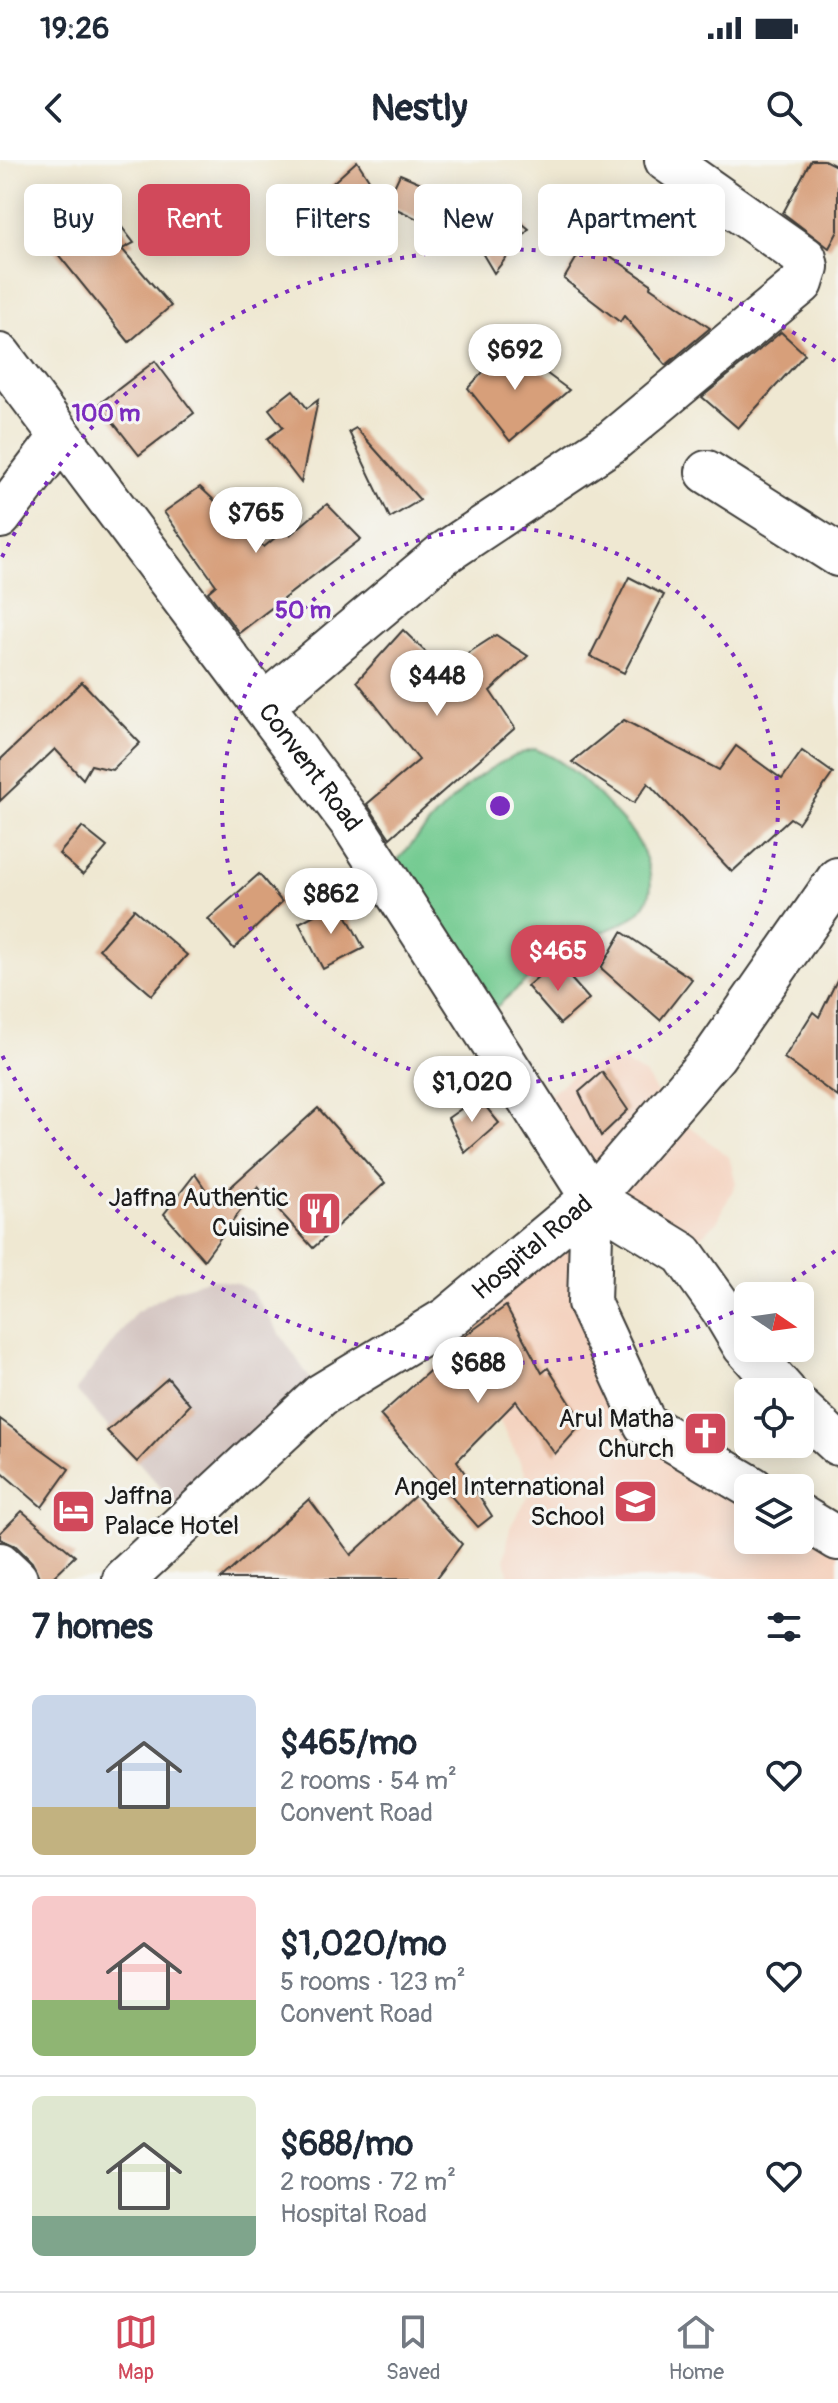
<!DOCTYPE html>
<meta charset="utf-8">
<style>
body{margin:0;font-family:Pangolin,sans-serif;background:#f6f6f7;color:#1f2937;height:100vh;display:flex;flex-direction:column;font-size:30px;white-space:nowrap}
*{box-sizing:border-box;margin:0}
p{font-size:26px;color:#747a83}
.icon{flex:none;width:44px;height:44px;fill:none;stroke:currentColor;stroke-width:2;stroke-linecap:round;stroke-linejoin:round}
.map{position:relative;height:1419px;overflow:hidden}
.sheet{display:flex;flex-direction:column;background:#fff;flex:1}
.sheet>*{flex:none}
.guide{position:absolute;left:24px;top:24px;width:790px;height:72px;display:flex;gap:16px}
.needle{width:52px;rotate:103deg}
.tools{position:absolute;left:734px;top:1122px;display:grid;gap:16px}
.tools a{display:grid;place-items:center;width:80px;height:80px;border-radius:12px;background:#fff;box-shadow:0 4px 20px #0003;font-size:40px}
.price{position:absolute;translate:-50% -68px;padding:0 18px;border-radius:28px;background:#fff;color:#222;font-size:26px;line-height:52px;filter:drop-shadow(0 2px 4px #0008)}
.price::after{content:'';position:absolute;left:50%;top:48px;width:24px;height:18px;margin-left:-12px;background:inherit;clip-path:polygon(0 0,100% 0,50% 100%)}
.price.active{background:#d1495b;color:#fff}
ul{padding:0;list-style:none}
li{display:flex;align-items:center;gap:24px;height:200px;padding:0 32px}
li+li{border-top:2px solid #e0e1e3}
li span{display:grid;place-items:center;flex:none;width:224px;height:160px;border-radius:12px;color:#555}
li>.icon{margin-inline-start:auto}
span .icon{width:96px;height:96px;fill:#fffc;stroke-width:1}
li b{font-size:34px}
h2{display:flex;justify-content:space-between;align-items:center;height:96px;padding:0 32px;font-size:34px}
.pill{padding:0 28px;border-radius:12px;background:#fff;box-shadow:0 4px 20px #0003;font-size:28px;line-height:72px}
.pill.active{background:#d1495b;color:#fff}
.status{display:flex;justify-content:space-between;align-items:center;height:56px;padding:0 40px;background:#fff;direction:ltr}
.status svg{height:22px;fill:currentColor}
header{display:flex;justify-content:space-between;align-items:center;height:104px;padding:0 32px;background:#fff;font-size:36px;font-weight:700}
.dock{display:flex;justify-content:space-around;align-items:center;height:112px;border-top:2px solid #e0e1e3;background:#fff;font-size:22px;color:#747a83}
.dock a{display:grid;justify-items:center;gap:4px}
.dock .active{color:#d1495b}
.map>svg:first-child{display:block}
</style>
<div class="status"><b>19:26</b><svg viewBox="0 0 49 12"><path d="M0 12V9h3v3zM5 12V6h3v6zM10 12V3h3v9zM15 12V0h3v12zM26 1h20v11H26zM47 4h2v5h-2z"/></svg></div>
<header><svg class="icon" aria-label="back" viewBox="0 0 24 24"><path d="M15 5l-7 7 7 7"/></svg>Nestly<svg class="icon" aria-label="search" viewBox="0 0 24 24"><circle cx="10" cy="10" r="6"/><path d="M15 15l6 6"/></svg></header>
<div class="map">
<svg width="838" height="1419" viewBox="0 0 838 1419">
<rect width="100%" height="100%" fill="#f6f6f2"/>
<filter id="ink" filterUnits="userSpaceOnUse"><feTurbulence type="fractalNoise" baseFrequency=".0125" numOctaves="2"/><feDisplacementMap in="SourceGraphic" scale="16" xChannelSelector="R" yChannelSelector="G"/><feConvolveMatrix kernelMatrix="1 2 1 2 8 2 1 2 1" color-interpolation-filters="sRGB"/></filter>
<filter id="wash" filterUnits="userSpaceOnUse"><feTurbulence type="fractalNoise" baseFrequency=".006" numOctaves="4" result="noise"/><feDisplacementMap in="SourceGraphic" scale="32" xChannelSelector="R" yChannelSelector="G"/><feGaussianBlur stdDeviation="1.8" result="paint"/><feColorMatrix in="noise" values="0 0 0 0 0 0 0 0 0 0 0 0 0 0 0 0 0 1.4 0 .05"/><feComposite in="paint" operator="in"/></filter>
<g filter="url(#wash)">
<rect width="100%" height="100%" fill="#efe8d2"/>
<!-- built -->
<path fill="#f4d3c0" d="M615,898L645,914L668,950L729,997L736,1023L717,1062L683,1094L592,1038L589,1143L645,1264L748,1328V1380L838,1379V1413L828,1419H509L505,1398L510,1367L533,1328L448,1158L591,1038L534,948L576,912Z"/>
<!-- industrial -->
<path fill="#d0c0bc" d="M211,1119L236,1123L252,1132L321,1235L188,1359L76,1230L136,1152L175,1130Z"/>
<!-- green -->
<path fill="#72ca90" stroke="#477356" stroke-width="2" d="M535,589C570,602 594,630 619,657C636,675 646,691 650,715C659,766 595,768 563,790C533,812 508,839 479,861L385,715C428,666 470,606 535,589Z"/>
<g id="blocks">
<!-- building -->
<g fill="#d79f7a">
<path d="M811,0H824L838,7V71L829,88L783,53Z"/>
<path d="M357,1L373,26L339,55L326,29Z"/>
<path d="M400,14L440,31L428,64L386,44Z"/>
<path d="M93,30L134,83L122,89L171,146L129,182L40,72Z"/>
<path d="M498,44L529,69L494,113L472,76Z"/>
<path d="M587,80L651,124L650,127L710,168L666,205L624,156L620,162L564,119Z"/>
<path d="M781,172L805,194L738,268L702,237Z"/>
<path d="M508,185L569,230L510,281L468,228Z"/>
<path d="M155,201L194,253L139,295L99,244Z"/>
<path d="M293,230L307,248L318,240L301,323L267,279L283,267L269,249Z"/>
<path d="M356,268L420,340L390,358L349,272Z"/>
<path d="M200,327L264,387L293,363L291,374L327,344L361,379L239,473L208,432L216,425L164,352Z"/>
<path d="M629,417L664,435L624,513L590,496Z"/>
<path d="M403,470L443,509L496,475L528,496L490,531L515,568L390,678L367,644L419,600L357,521Z"/>
<path d="M82,522L140,583L112,610L91,605L83,619L55,589L0,641V600Z"/>
<path d="M624,560L719,610L736,586L782,619L802,591L833,613L798,663L790,658L732,712L648,623L634,643L572,602Z"/>
<path d="M82,667L107,687L83,715L59,694Z"/>
<path d="M259,714L282,742L234,789L208,759Z"/>
<path d="M339,742L364,788L323,809L299,763Z"/>
<path d="M134,749L187,795L152,835L99,789Z"/>
<path d="M622,772L692,819L660,860L601,808Z"/>
<path d="M556,802L589,839L560,864L527,826Z"/>
<path d="M838,818V937L784,898L813,852L819,857Z"/>
<path d="M602,912L628,950L601,976L579,932Z"/>
<path d="M478,937L499,963L465,993L448,958Z"/>
<path d="M318,948L385,1023L313,1088L258,1027L204,1100L164,1054L195,1014L214,1042Z"/>
<path d="M506,1146L542,1213L548,1208L583,1263L555,1294L516,1241L457,1301L492,1356L478,1367L380,1255L454,1189L451,1186Z"/>
<path d="M168,1218L190,1245L137,1302L107,1271Z"/>
<path d="M0,1259L69,1309L42,1347L0,1311Z"/>
<path d="M416,1335L462,1384L436,1419H221L309,1339L351,1395Z"/>
<path d="M22,1351L75,1396L51,1419H40L32,1402L16,1386L0,1379V1373Z"/>
</g>
</g>
</g>
<g filter="url(#ink)">
<use href="#blocks" fill-opacity="0" stroke="#3c3b37" stroke-width="2"/>
<g fill="none" stroke-linecap="round" stroke-linejoin="round">
<defs>
<g id="minor">
<path id="s1" d="M0,195L353,665L592,1038L683,1094L722,1149L744,1186L785,1232"/>
<path d="M707,312L838,395"/>
<path d="M0,357L61,277"/>
<path d="M263,545L443,394L610,283L802,123L807,107L805,98L666,0"/>
<path d="M592,1038L589,1143L645,1264L753,1328"/>
<path d="M800,1249L838,1284"/>
<path d="M800,1356L838,1379"/>
<path d="M0,1404L16,1419"/>
<path id="s2" d="M124,1419L321,1235L448,1158L592,1038L715,895L838,719"/>
</g>
</defs>
<!-- minor casing -->
<use href="#minor" stroke="#3c3b37" stroke-width="46"/>
<!-- minor -->
<use href="#minor" stroke="#fff" stroke-width="42"/>
</g>
</g>
<!-- distance rings -->
<g fill="none" stroke="#7b2cbf" stroke-width="4" stroke-dasharray="4 8">
<circle cx="500" cy="646" r="278"/>
<path d="M835 1091A557 557 0 0 1 766 1136M744 1147A557 557 0 0 1 2 895M2 397A557 557 0 0 1 835 201"/>
</g>
<!-- icons -->
<defs>
<symbol id="restaurant-square" viewBox="-11 -11 22 22"><rect x="-9" y="-9" width="18" height="18" rx="4" fill="#d1495b" stroke="#f6f6f2"/><path d="M-5-6h1v4h1v-4h1v4h1v-4h1v5L-1.5 .5V6h-2V.5L-5-1ZM5-6V6H3V1.5H1.5Q1.5-4 5-6Z" fill="#fff"/></symbol>
<symbol id="church-square" viewBox="-11 -11 22 22"><rect x="-9" y="-9" width="18" height="18" rx="4" fill="#d1495b" stroke="#f6f6f2"/><path d="M-1.2-6h2.4v3.5h3.3v2.4h-3.3V6h-2.4V-.1h-3.3v-2.4h3.3Z" fill="#fff"/></symbol>
<symbol id="school-square" viewBox="-11 -11 22 22"><rect x="-9" y="-9" width="18" height="18" rx="4" fill="#d1495b" stroke="#f6f6f2"/><path d="M0-5L7-2L0 1L-7-2ZM-4 1L0 2.5L4 1V4Q0 6-4 4Z" fill="#fff"/></symbol>
<symbol id="hotel-square" viewBox="-11 -11 22 22"><rect x="-9" y="-9" width="18" height="18" rx="4" fill="#d1495b" stroke="#f6f6f2"/><path d="M-6-4.5h1.5V1H6V5H4.5V3h-9V5H-6ZM-4 0a1.8 1.8 0 1 1 3.6 0ZM.5 0V-2.5h3Q6-2.5 6 0Z" fill="#fff"/></symbol>
</defs>
<g fill-rule="evenodd">
<use href="#restaurant-square" x="294" y="1028" width="51" height="51"/>
<use href="#church-square" x="680" y="1248" width="51" height="51"/>
<use href="#school-square" x="610" y="1316" width="51" height="51"/>
<use href="#hotel-square" x="48" y="1326" width="51" height="51"/>
</g>
<g text-anchor="middle" dominant-baseline="central" stroke-width="6" stroke-linejoin="round" paint-order="stroke">
<!-- street labels -->
<g font-size="26" fill="#1c1c1c" stroke="#f6f6f2">
<text stroke="none"><textPath href="#s1" startOffset="516">Convent Road</textPath></text>
<text stroke="none"><textPath href="#s2" startOffset="528">Hospital Road</textPath></text>
</g>
<!-- poi labels -->
<g font-size="26" fill="#1c1c1c" stroke="#f6f6f2" text-anchor="end">
<text x="289" y="1038">Jaffna Authentic<tspan x="289" dy="30">Cuisine</tspan></text>
<text x="674" y="1259">Arul Matha<tspan x="674" dy="30">Church</tspan></text>
<text x="605" y="1327">Angel International<tspan x="605" dy="30">School</tspan></text>
<text x="104" y="1336" text-anchor="start">Jaffna<tspan x="104" dy="30">Palace Hotel</tspan></text>
</g>
</g>
<circle cx="500" cy="646" r="12" fill="#7b2cbf" stroke="#f6f6f2" stroke-width="4"/>
<g font-size="24" text-anchor="middle" font-weight="bold" fill="#7b2cbf" stroke="#f6f6f2" stroke-width="6" stroke-linejoin="round" paint-order="stroke">
<text x="106" y="261">100 m</text>
<text x="303" y="458">50 m</text>
</g>
</svg>
<div class="tools">
<a><svg class="needle" viewBox="-14 -14 28 28"><path d="M0-13l5 13h-10z" fill="#e53935"/><path d="M0 13l5-13h-10z" fill="#747a83"/></svg></a>
<a><svg class="icon" aria-label="locate" viewBox="0 0 24 24"><circle cx="12" cy="12" r="6"/><path d="M12 2v4M12 18v4M2 12h4M18 12h4"/></svg></a>
<a><svg class="icon" aria-label="layers" viewBox="0 0 24 24"><path d="M12 4l9 5-9 5-9-5zM3 14l9 5 9-5"/></svg></a>
</div>
<b class="price" style="left:515px;top:232px">$692</b>
<b class="price" style="left:256px;top:395px">$765</b>
<b class="price" style="left:437px;top:558px">$448</b>
<b class="price" style="left:331px;top:776px">$862</b>
<b class="price active" style="left:558px;top:833px">$465</b>
<b class="price" style="left:472px;top:964px">$1,020</b>
<b class="price" style="left:478px;top:1245px">$688</b>
<div class="guide">
<a class="pill">Buy</a>
<a class="pill active">Rent</a>
<a class="pill">Filters</a>
<a class="pill">New</a>
<a class="pill">Apartment</a>
</div>
</div>
<section class="sheet">
<h2>7 homes<svg class="icon" aria-label="filters" viewBox="0 0 24 24"><path d="M4 7h16M4 17h16"/><circle cx="9" cy="7" r="2"/><circle cx="15" cy="17" r="2"/></svg></h2>
<ul>
<li><span style="background:linear-gradient(#c9d6e8 70%,#c2b280 0)"><svg class="icon" aria-label="home" viewBox="0 0 24 24"><path d="M3 11l9-7 9 7M6 9v11h12V9"/></svg></span><div><b>$465/mo</b><p>2 rooms · 54 m²</p><p>Convent Road</p></div><svg class="icon" aria-label="heart" viewBox="0 0 24 24"><path d="M12 20l-8-8c-3-5 5-10 8-4 3-6 11-1 8 4z"/></svg></li>
<li><span style="background:linear-gradient(#f6c9c9 65%,#8fb573 0)"><svg class="icon" aria-label="home" viewBox="0 0 24 24"><path d="M3 11l9-7 9 7M6 9v11h12V9"/></svg></span><div><b>$1,020/mo</b><p>5 rooms · 123 m²</p><p>Convent Road</p></div><svg class="icon" aria-label="heart" viewBox="0 0 24 24"><path d="M12 20l-8-8c-3-5 5-10 8-4 3-6 11-1 8 4z"/></svg></li>
<li><span style="background:linear-gradient(#dfe7d0 75%,#7fa58c 0)"><svg class="icon" aria-label="home" viewBox="0 0 24 24"><path d="M3 11l9-7 9 7M6 9v11h12V9"/></svg></span><div><b>$688/mo</b><p>2 rooms · 72 m²</p><p>Hospital Road</p></div><svg class="icon" aria-label="heart" viewBox="0 0 24 24"><path d="M12 20l-8-8c-3-5 5-10 8-4 3-6 11-1 8 4z"/></svg></li>
</ul>
</section>
<nav class="dock">
<a class="active"><svg class="icon" aria-label="map" viewBox="0 0 24 24"><path d="M3 6l6-2 6 2 6-2v14l-6 2-6-2-6 2zM9 4v14M15 6v14"/></svg>Map</a>
<a><svg class="icon" aria-label="saved" viewBox="0 0 24 24"><path d="M7 4h10v16l-5-4-5 4z"/></svg>Saved</a>
<a><svg class="icon" aria-label="home" viewBox="0 0 24 24"><path d="M3 11l9-7 9 7M6 9v11h12V9"/></svg>Home</a>
</nav>
